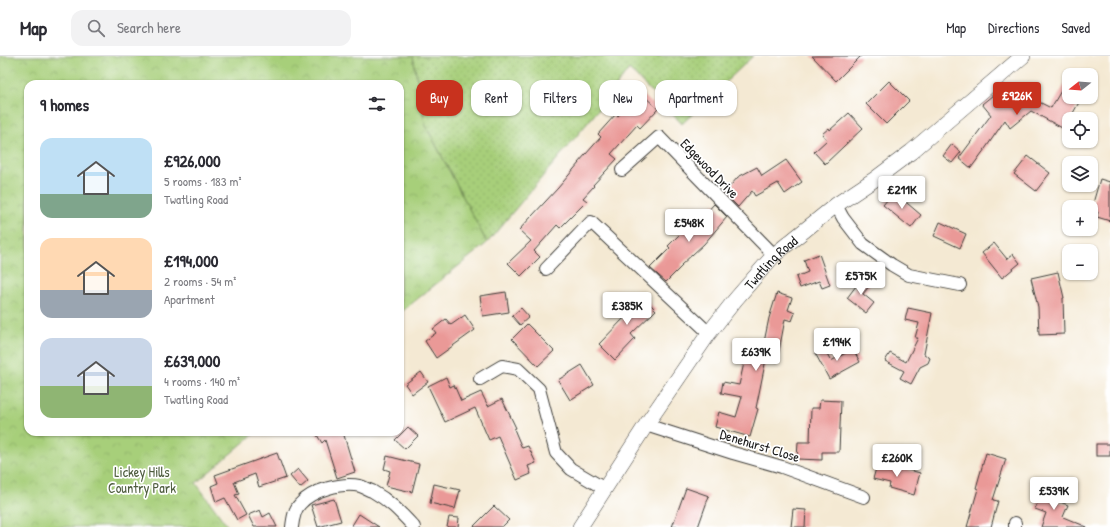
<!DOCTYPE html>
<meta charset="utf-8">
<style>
body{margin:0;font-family:"Patrick Hand",sans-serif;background:#f2f2f3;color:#2b2b33;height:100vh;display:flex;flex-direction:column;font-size:15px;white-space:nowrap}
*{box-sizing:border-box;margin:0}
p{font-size:13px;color:#7c7c81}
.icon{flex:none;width:22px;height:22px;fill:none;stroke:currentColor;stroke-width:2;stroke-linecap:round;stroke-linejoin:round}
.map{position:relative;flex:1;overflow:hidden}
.details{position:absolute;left:24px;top:24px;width:380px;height:356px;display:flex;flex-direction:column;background:#fff;border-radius:12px;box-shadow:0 1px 3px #0004}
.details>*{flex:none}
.guide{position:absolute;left:416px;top:24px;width:380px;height:36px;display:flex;gap:8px}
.needle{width:26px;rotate:253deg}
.controls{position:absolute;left:1062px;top:12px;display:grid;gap:8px}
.controls a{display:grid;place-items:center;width:36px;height:36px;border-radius:8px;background:#fff;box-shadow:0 1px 3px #0004;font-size:20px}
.price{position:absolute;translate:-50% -34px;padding:0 9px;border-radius:4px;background:#fff;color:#222;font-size:13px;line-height:26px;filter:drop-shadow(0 1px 2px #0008)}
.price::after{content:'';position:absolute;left:50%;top:24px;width:12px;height:9px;margin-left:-6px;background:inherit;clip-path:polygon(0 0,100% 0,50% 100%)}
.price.current{background:#c8321e;color:#fff}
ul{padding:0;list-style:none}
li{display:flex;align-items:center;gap:12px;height:100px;padding:0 16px}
li span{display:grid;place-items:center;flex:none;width:112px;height:80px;border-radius:12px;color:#555}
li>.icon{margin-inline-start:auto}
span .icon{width:48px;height:48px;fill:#fffc;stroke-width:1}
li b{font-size:17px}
h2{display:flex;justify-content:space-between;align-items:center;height:48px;padding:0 16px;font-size:17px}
.pill{padding:0 14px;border-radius:12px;background:#fff;box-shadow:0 1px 3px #0004;font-size:14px;line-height:36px}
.pill.current{background:#c8321e;color:#fff}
header{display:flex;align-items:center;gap:24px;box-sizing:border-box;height:56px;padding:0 20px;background:#fff;border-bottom:1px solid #e1e1e2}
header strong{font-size:19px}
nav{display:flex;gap:22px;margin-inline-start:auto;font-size:14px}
.search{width:280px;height:36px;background:#f2f2f3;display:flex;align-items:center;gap:10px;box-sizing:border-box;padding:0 14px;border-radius:12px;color:#7c7c81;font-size:15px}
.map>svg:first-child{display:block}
</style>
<header>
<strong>Map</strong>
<div class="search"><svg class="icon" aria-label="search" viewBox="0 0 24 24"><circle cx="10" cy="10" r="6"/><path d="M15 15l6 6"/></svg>Search here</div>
<nav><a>Map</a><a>Directions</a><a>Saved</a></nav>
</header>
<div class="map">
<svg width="1110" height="471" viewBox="0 0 1110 471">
<defs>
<pattern id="grass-dots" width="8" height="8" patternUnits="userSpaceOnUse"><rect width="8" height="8" fill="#a7cf7a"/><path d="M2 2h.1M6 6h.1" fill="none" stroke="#8fb169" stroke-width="1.8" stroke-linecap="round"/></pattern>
<pattern id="park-crowns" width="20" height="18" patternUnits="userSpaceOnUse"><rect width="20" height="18" fill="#a7cf7a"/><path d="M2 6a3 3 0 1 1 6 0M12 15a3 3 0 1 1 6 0" fill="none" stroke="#8fb169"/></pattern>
</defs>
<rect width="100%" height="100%" fill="#fff"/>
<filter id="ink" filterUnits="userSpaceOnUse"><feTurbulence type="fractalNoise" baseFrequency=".025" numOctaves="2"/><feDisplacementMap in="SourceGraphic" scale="8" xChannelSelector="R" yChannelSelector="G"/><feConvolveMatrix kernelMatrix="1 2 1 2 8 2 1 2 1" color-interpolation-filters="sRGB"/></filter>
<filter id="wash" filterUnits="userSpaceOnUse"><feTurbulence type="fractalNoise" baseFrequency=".012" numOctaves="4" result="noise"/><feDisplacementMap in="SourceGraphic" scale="16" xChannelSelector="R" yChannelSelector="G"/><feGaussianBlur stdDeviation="0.9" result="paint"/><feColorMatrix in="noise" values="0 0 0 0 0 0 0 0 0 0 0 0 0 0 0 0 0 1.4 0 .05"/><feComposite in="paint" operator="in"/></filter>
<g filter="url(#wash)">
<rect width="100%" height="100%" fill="#f4e9d3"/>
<!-- grass -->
<path fill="url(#grass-dots)" stroke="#62764b" d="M413,0H753L682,68L629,13L600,52L487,187L425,68Z"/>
<!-- park -->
<path fill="url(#park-crowns)" stroke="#62764b" d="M0,0H413L425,68L487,187L400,257V28H28V376H256L196,427L228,471H0Z"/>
<g id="blocks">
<!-- building -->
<g fill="#ea9997">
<path d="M812,0H861L836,25Z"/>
<path d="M1069,21V41H1082L1064,73L1031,55L1010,72L1005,64L985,93L971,112L959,102L991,59L982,48L998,35L1002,40L1007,30L1051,52Z"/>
<path d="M889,25L909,45L886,68L866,48Z"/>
<path d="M640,36L658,53L640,72L637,69L611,98L617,103L593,129L594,130L583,142L587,145L560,172L557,169L534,195L540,201L521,220L508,207L531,185L519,174L558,132L579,107H578L601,81L598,78L616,58L618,60Z"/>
<path d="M849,57L863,72L825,108L814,96L827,84L822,78L829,72L830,74Z"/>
<path d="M952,88L961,96L952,107L943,100Z"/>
<path d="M1028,100L1050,117L1036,135L1014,118Z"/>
<path d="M786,104L802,126L785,138L778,127L755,140L752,135L738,151L724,137L738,121L757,111L762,120Z"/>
<path d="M1100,123L1110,126V165L1097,161L1098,156L1091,154Z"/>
<path d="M894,136L921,159L911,172L883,149Z"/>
<path d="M714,148L727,161L704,188L681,209L682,210L666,226L650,212L670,192L668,190L702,156L705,158Z"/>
<path d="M940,166L966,178L960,192L934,180Z"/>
<path d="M994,187L1007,203L1013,198L1020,207L1002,222L982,197Z"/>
<path d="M819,198L830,229L822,232L819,225L800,232L796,221L808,216L804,204Z"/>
<path d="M1058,216L1064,242H1063L1064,278L1039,279L1038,251L1031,222Z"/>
<path d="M862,222L870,229L863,238L874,247L866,257L847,242Z"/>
<path d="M506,236L509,256L483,260L480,240Z"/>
<path d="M639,237L656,254L631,278L635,283L615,304L599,288L625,261L619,256Z"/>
<path d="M777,237L792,242L788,254L795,257L792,265L785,263L777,306L766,303L756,352L758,353L750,381L715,371L719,356L736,361L742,341L721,337L723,326L739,329L744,307H747L751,288L763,291L769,262Z"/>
<path d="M521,252L529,261L520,269L512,260Z"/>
<path d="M908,252L932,257L924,298L930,302L928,307L920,311L911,328L900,322L904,315L885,305L890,297L906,306L918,282H915L919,267L905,264Z"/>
<path d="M465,259L475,274L436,302L425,285L436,277L433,273L446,263L451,269Z"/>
<path d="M527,268L554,295L538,310L512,283Z"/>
<path d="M824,292L831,305L853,293L860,306L829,323L815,297Z"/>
<path d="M582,309L594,329L570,344L558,324Z"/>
<path d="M421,316L428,326L412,338L405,328Z"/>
<path d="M446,321L450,331L454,329L461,345L481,336L488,350L502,343L516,372L514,373L522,392L528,390L536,407L528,410L531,418L517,424L498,380L489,384L475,352L445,366L428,330Z"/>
<path d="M820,344L841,345L839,396H822V404L797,403L798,386H810L811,352H819Z"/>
<path d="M408,371L418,380L405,393L395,384Z"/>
<path d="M315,376H343L355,416L337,422L325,384L322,387Z"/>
<rect x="1096" y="388" width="14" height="12"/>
<path d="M277,397L286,422L259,431L255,418L234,426L239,438L235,439L246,459L237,464L225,442L216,446L211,430L218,427L215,419Z"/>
<path d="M986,397L1006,403L993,444L998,445L991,471H967L978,433L976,432Z"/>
<path d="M387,400L419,408L412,436L386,430L390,415L384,413Z"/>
<path d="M878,405L920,417L914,439L889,432L890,427L873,423Z"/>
<path d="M298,413L308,425L300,432L290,420Z"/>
<path d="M434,428L460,434L455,453L430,447Z"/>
<path d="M686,432L709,440L698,471H672Z"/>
<path d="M1043,432L1057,437L1055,444L1068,449L1063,461L1087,471H1041L1046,457L1035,453Z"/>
<path d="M334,443L341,465L318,471L311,449Z"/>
<path d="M494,450L509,464L502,471H473Z"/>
<path d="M793,453L806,454L805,471H791Z"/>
<path d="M260,454L263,461L270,457L277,471H254L248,459Z"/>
<path d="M359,458L379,471H351Z"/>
<path d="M449,461L459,462L458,471H447Z"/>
</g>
</g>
</g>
<g filter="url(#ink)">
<use href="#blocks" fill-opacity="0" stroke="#3c3b37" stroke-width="1"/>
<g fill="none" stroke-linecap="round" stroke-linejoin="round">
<defs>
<g id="minor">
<path d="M622,114L659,81L774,199"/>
<path d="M836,149L843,162L863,188L892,209L909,219L960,229"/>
<path d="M546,213L591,166L709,277"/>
<path d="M480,323L502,310L518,313L539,333L556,397L571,413L605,433"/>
<path d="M646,369L733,397L782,411L864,441"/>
<path d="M1015,467V471"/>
<path d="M292,471C293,463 294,454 300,448C312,434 342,426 360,430C364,431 368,434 372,435C390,445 400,456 414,471"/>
</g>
<g id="tertiary">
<path id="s1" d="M580,471L646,369L709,277L735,244L774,199L836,149L875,123L911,96L1023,0"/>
</g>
</defs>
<!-- minor casing -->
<use href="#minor" stroke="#3c3b37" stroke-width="14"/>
<!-- tertiary casing -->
<use href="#tertiary" stroke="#3c3b37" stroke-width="16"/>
<!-- minor -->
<use href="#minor" stroke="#fff" stroke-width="12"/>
<!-- tertiary -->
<use href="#tertiary" stroke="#fff" stroke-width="15"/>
</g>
</g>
<g text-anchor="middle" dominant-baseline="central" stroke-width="3.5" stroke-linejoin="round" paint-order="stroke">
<!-- street labels -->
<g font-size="14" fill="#1c1c1c" stroke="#fff">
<text transform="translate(710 112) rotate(46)">Edgewood Drive</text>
<text stroke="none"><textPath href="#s1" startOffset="327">Twatling Road</textPath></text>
<text transform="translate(760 389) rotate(17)">Denehurst Close</text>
</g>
<!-- park labels -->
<g font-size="14" fill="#4d5b3d" stroke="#fff">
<text x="142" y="415">Lickey Hills<tspan x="142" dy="16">Country Park</tspan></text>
</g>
</g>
</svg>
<div class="controls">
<a><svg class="needle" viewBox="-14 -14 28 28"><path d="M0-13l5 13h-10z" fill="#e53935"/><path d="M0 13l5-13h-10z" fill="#7c7c81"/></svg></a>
<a><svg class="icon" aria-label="locate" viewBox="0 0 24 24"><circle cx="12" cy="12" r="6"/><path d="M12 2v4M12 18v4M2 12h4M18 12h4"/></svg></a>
<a><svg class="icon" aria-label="layers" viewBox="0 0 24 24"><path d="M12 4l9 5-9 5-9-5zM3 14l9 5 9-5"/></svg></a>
<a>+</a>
<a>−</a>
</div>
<b class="price current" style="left:1017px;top:60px">£926K</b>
<b class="price" style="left:902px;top:154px">£211K</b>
<b class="price" style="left:689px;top:187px">£548K</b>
<b class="price" style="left:861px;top:240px">£575K</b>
<b class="price" style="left:627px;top:270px">£385K</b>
<b class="price" style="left:837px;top:306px">£194K</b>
<b class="price" style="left:756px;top:316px">£639K</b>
<b class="price" style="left:897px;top:422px">£260K</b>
<b class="price" style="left:1054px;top:455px">£539K</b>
<div class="guide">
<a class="pill current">Buy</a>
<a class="pill">Rent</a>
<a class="pill">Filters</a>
<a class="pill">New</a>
<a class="pill">Apartment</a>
</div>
<section class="details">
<h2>9 homes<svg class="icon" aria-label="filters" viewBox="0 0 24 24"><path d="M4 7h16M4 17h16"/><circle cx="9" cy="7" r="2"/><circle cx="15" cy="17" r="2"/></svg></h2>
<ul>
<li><span style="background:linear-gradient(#bfe0f5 70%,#7fa58c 0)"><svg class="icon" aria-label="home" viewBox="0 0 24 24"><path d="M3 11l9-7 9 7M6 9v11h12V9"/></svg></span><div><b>£926,000</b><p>5 rooms · 183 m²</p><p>Twatling Road</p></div></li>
<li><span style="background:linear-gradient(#ffd9b3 65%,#9aa5b1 0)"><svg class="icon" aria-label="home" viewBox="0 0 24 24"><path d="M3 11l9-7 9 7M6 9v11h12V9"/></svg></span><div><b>£194,000</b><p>2 rooms · 54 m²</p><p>Apartment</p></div></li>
<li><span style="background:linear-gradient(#c9d6e8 60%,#8fb573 0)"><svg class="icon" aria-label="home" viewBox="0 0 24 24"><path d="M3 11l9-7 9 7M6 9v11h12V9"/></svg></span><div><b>£639,000</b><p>4 rooms · 140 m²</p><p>Twatling Road</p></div></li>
</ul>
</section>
</div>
